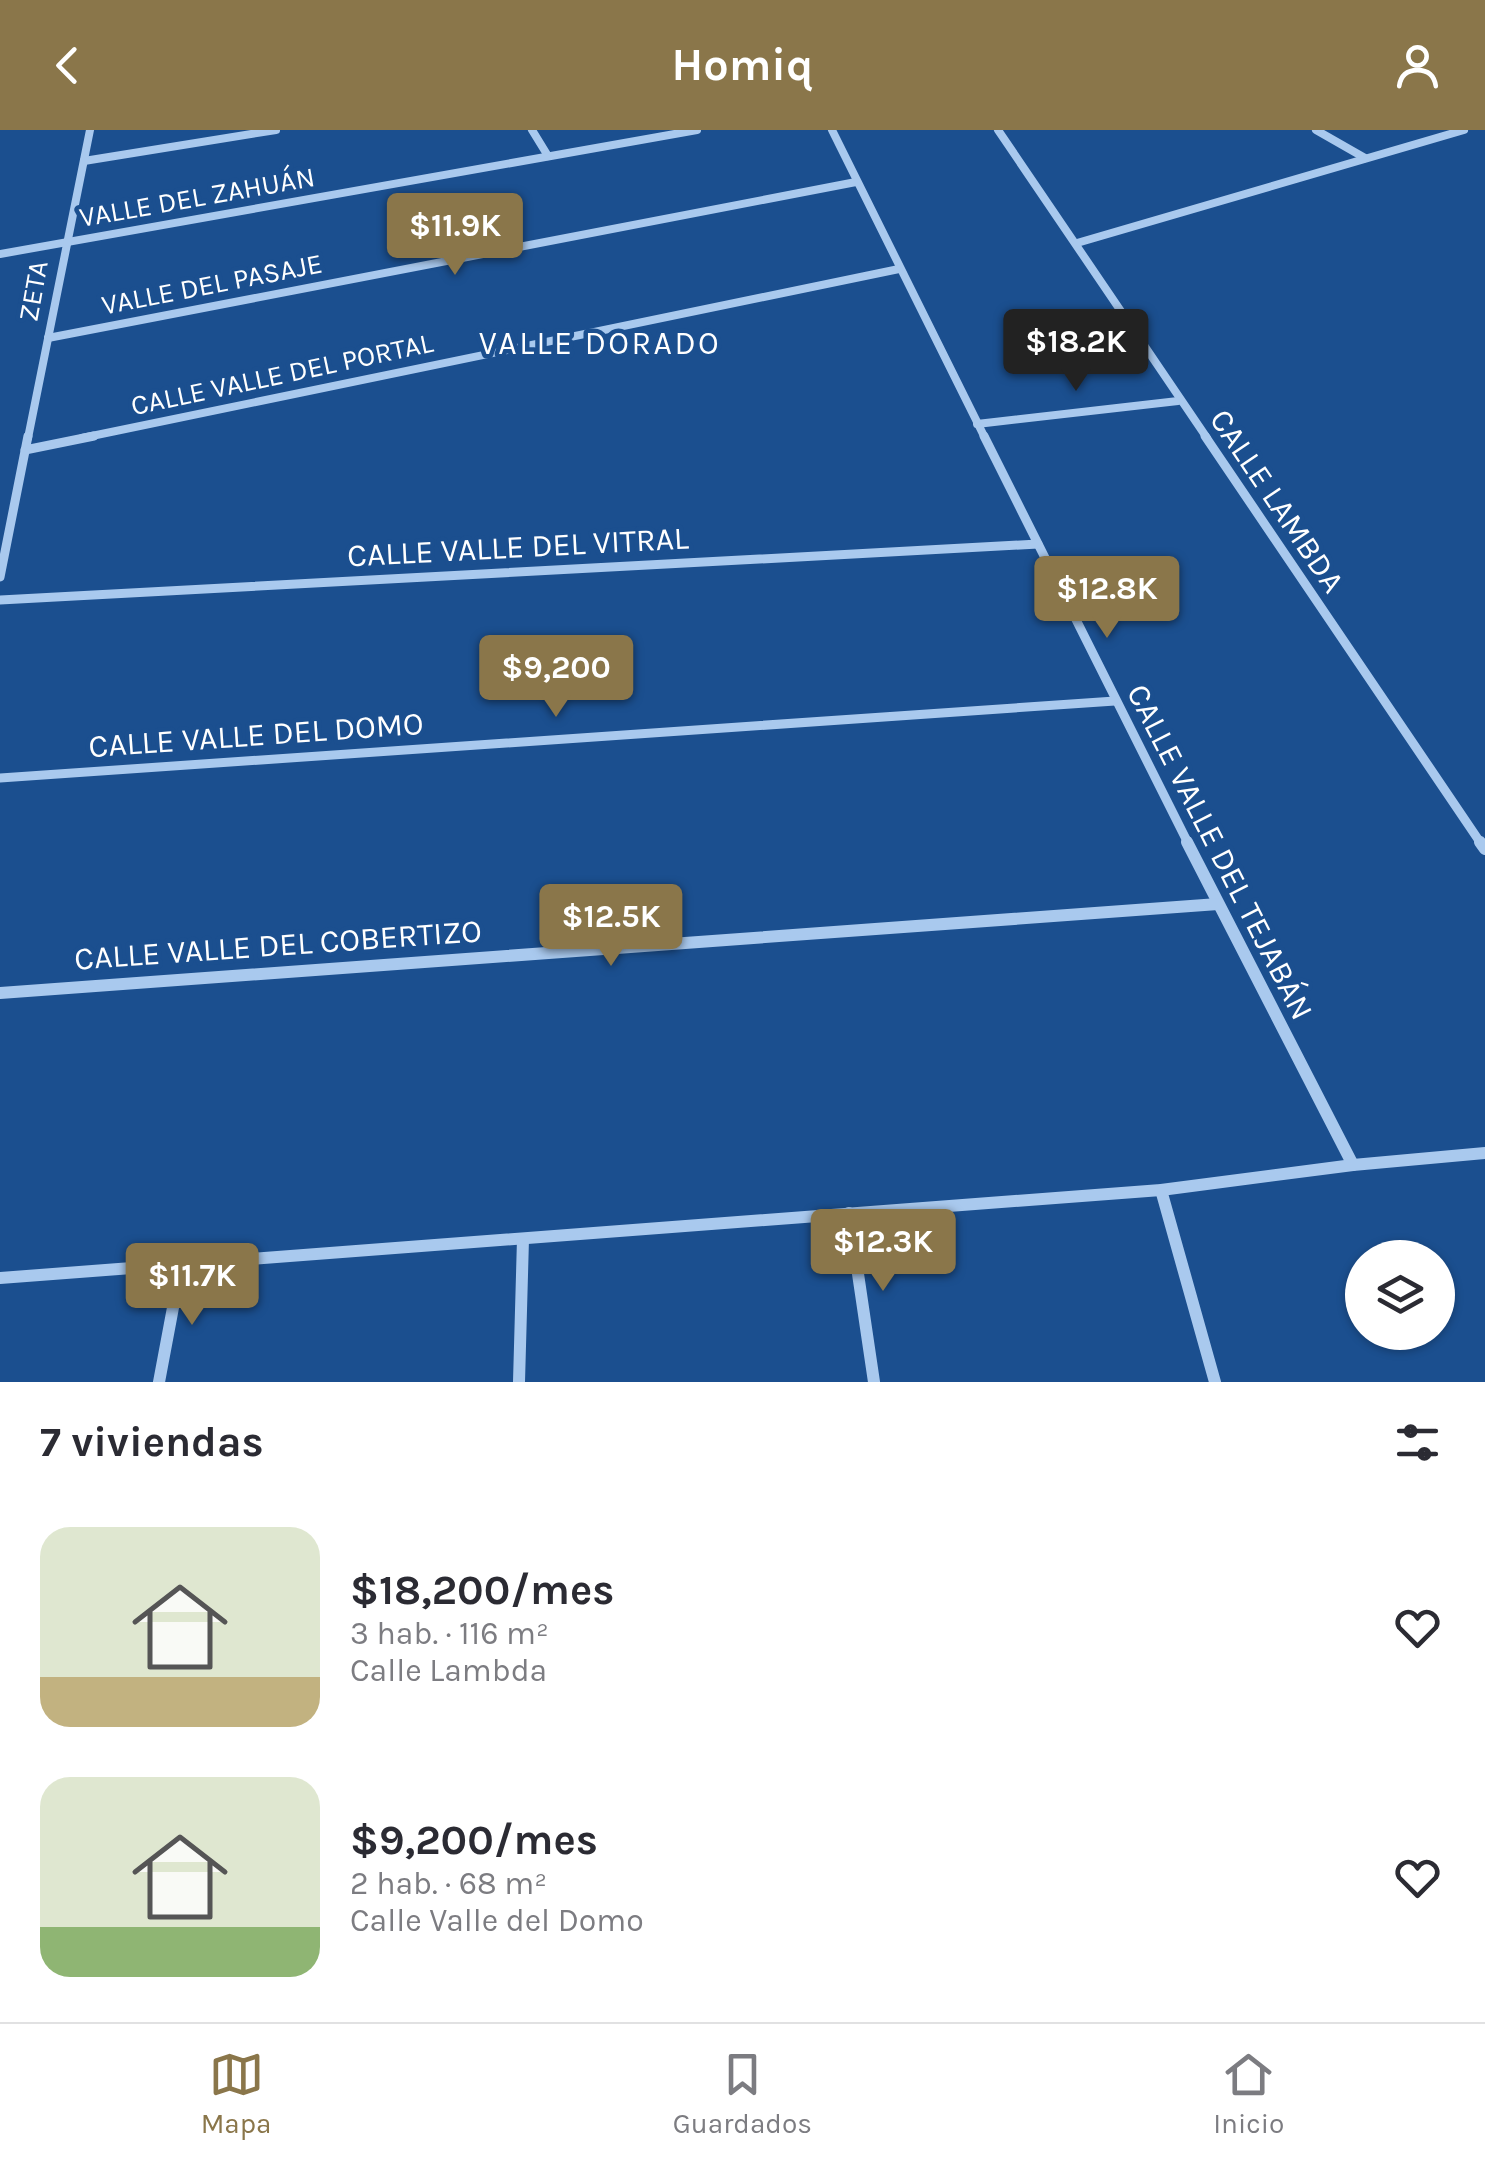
<!DOCTYPE html>
<html lang="es">
<meta charset="utf-8">
<style>
body{margin:0;font-family:Karla,sans-serif;background:#f7f7f7;color:#2b2b33;height:100vh;display:flex;flex-direction:column;font-size:38px;white-space:nowrap}
*{box-sizing:border-box;margin:0}
p{font-size:32px;color:#7c7c81}
.icon{flex:none;width:55px;height:55px;fill:none;stroke:currentColor;stroke-width:2;stroke-linecap:round;stroke-linejoin:round}
.map{position:relative;height:1252px;overflow:hidden}
.sheet{display:flex;flex-direction:column;background:#fff;flex:1}
.sheet>*{flex:none}
.tools{position:absolute;left:1345px;top:1110px;display:grid;gap:20px}
.tools a{display:grid;place-items:center;width:110px;height:110px;border-radius:50%;background:#fff;box-shadow:0 2px 8px #0004;font-size:50px}
.price{position:absolute;translate:-50% -85px;padding:0 22px;border-radius:10px;background:#8a764a;color:#fff;font-size:32px;line-height:65px;filter:drop-shadow(0 2px 5px #0008)}
.price::after{content:'';position:absolute;left:50%;top:60px;width:30px;height:22px;margin-left:-15px;background:inherit;clip-path:polygon(0 0,100% 0,50% 100%)}
.price.current{background:#222;color:#fff}
ul{padding:0;list-style:none}
li{display:flex;align-items:center;gap:30px;height:250px;padding:0 40px}
li span{display:grid;place-items:center;flex:none;width:280px;height:200px;border-radius:30px;color:#555}
li>.icon{margin-inline-start:auto}
span .icon{width:120px;height:120px;fill:#fffc;stroke-width:1}
li b{font-size:42px}
h2{display:flex;justify-content:space-between;align-items:center;height:120px;padding:0 40px;font-size:42px}
header{display:flex;justify-content:space-between;align-items:center;height:130px;padding:0 40px;background:#8a764a;color:#fff;font-size:45px;font-weight:700}
.tab-bar{display:flex;justify-content:space-around;align-items:center;height:140px;border-top:2px solid #e1e1e2;background:#fff;font-size:28px;color:#7c7c81}
.tab-bar a{display:grid;justify-items:center;gap:5px}
.tab-bar .current{color:#8a764a}
.map>svg:first-child{display:block}
</style>
<header><svg class="icon" aria-label="back" viewBox="0 0 24 24"><path d="M15 5l-7 7 7 7"/></svg>Homiq<svg class="icon" aria-label="person" viewBox="0 0 24 24"><circle cx="12" cy="8" r="4"/><path d="M4 21q1-7 8-7t8 7"/></svg></header>
<div class="map">
<svg width="1485" height="1252" viewBox="0 0 1485 1252">
<rect width="100%" height="100%" fill="#1b4f8f"/>
<g fill="none" stroke-linecap="round" stroke-linejoin="round">
<!-- street-far2 -->
<g stroke="#a9c9ee" stroke-width="8">
<path d="M532,0L548,26"/>
<path d="M832,0L985,308"/>
<path d="M998,0L1207,308"/>
<path d="M1316,0L1365,28"/>
<path d="M84,31L276,0"/>
<path d="M1077,113L1464,0"/>
<path d="M0,124L697,0"/>
<path d="M48,208L856,52"/>
<path d="M977,294L1178,271"/>
<path d="M28,308L90,0"/>
<path d="M82,308L899,139"/>
</g>
<!-- street-far1 -->
<g stroke="#a9c9ee" stroke-width="9">
<path d="M984,306L1189,715"/>
<path d="M1205,306L1482,715"/>
<path d="M25,320L94,306"/>
<path d="M0,447L28,306"/>
<path d="M0,470L1038,414"/>
<path d="M0,648L1115,571"/>
</g>
<!-- street -->
<g stroke="#a9c9ee" stroke-width="12">
<path d="M1187,712L1353,1035"/>
<path d="M1480,712L1485,719"/>
<path d="M0,863L1218,774"/>
<path d="M1161,1060L1215,1252"/>
<path d="M849,1083L874,1252"/>
<path d="M0,1148L1161,1060L1353,1035L1485,1023"/>
<path d="M159,1252L181,1135"/>
<path d="M519,1252L523,1109"/>
</g>
</g>
<g text-anchor="middle" dominant-baseline="central" stroke-width="9" stroke-linejoin="round" paint-order="stroke">
<!-- far-street labels -->
<g font-size="28" fill="#fff" stroke="#1b4f8f">
<text transform="translate(197 67) rotate(-10)">VALLE DEL ZAHUÁN</text>
<text transform="translate(212 154) rotate(-11)">VALLE DEL PASAJE</text>
<text transform="translate(33 161) rotate(-80)">ZETA</text>
<text transform="translate(282 244) rotate(-12)">CALLE VALLE DEL PORTAL</text>
</g>
<!-- far-quarter labels -->
<g font-size="32" letter-spacing="2.5" fill="#fff" stroke="#1b4f8f">
<text x="600" y="213">VALLE DORADO</text>
</g>
<!-- street labels -->
<g font-size="32" fill="#fff" stroke="#1b4f8f">
<text transform="translate(1277 371) rotate(56)">CALLE LAMBDA</text>
<text transform="translate(518 417) rotate(-3)">CALLE VALLE DEL VITRAL</text>
<text transform="translate(256 605) rotate(-4)">CALLE VALLE DEL DOMO</text>
<text transform="translate(1220 722) rotate(63)">CALLE VALLE DEL TEJABÁN</text>
<text transform="translate(278 815) rotate(-4)">CALLE VALLE DEL COBERTIZO</text>
</g>
</g>
</svg>
<div class="tools">
<a><svg class="icon" aria-label="layers" viewBox="0 0 24 24"><path d="M12 4l9 5-9 5-9-5zM3 14l9 5 9-5"/></svg></a>
</div>
<b class="price" style="left:455px;top:148px">$11.9K</b>
<b class="price current" style="left:1076px;top:264px">$18.2K</b>
<b class="price" style="left:1107px;top:511px">$12.8K</b>
<b class="price" style="left:556px;top:590px">$9,200</b>
<b class="price" style="left:611px;top:839px">$12.5K</b>
<b class="price" style="left:883px;top:1164px">$12.3K</b>
<b class="price" style="left:192px;top:1198px">$11.7K</b>
</div>
<section class="sheet">
<h2>7 viviendas<svg class="icon" aria-label="filters" viewBox="0 0 24 24"><path d="M4 7h16M4 17h16"/><circle cx="9" cy="7" r="2"/><circle cx="15" cy="17" r="2"/></svg></h2>
<ul>
<li><span style="background:linear-gradient(#dfe7d0 75%,#c2b280 0)"><svg class="icon" aria-label="home" viewBox="0 0 24 24"><path d="M3 11l9-7 9 7M6 9v11h12V9"/></svg></span><div><b>$18,200/mes</b><p>3 hab. · 116 m²</p><p>Calle Lambda</p></div><svg class="icon" aria-label="heart" viewBox="0 0 24 24"><path d="M12 20l-8-8c-3-5 5-10 8-4 3-6 11-1 8 4z"/></svg></li>
<li><span style="background:linear-gradient(#dfe7d0 75%,#8fb573 0)"><svg class="icon" aria-label="home" viewBox="0 0 24 24"><path d="M3 11l9-7 9 7M6 9v11h12V9"/></svg></span><div><b>$9,200/mes</b><p>2 hab. · 68 m²</p><p>Calle Valle del Domo</p></div><svg class="icon" aria-label="heart" viewBox="0 0 24 24"><path d="M12 20l-8-8c-3-5 5-10 8-4 3-6 11-1 8 4z"/></svg></li>
</ul>
</section>
<nav class="tab-bar">
<a class="current"><svg class="icon" aria-label="map" viewBox="0 0 24 24"><path d="M3 6l6-2 6 2 6-2v14l-6 2-6-2-6 2zM9 4v14M15 6v14"/></svg>Mapa</a>
<a><svg class="icon" aria-label="saved" viewBox="0 0 24 24"><path d="M7 4h10v16l-5-4-5 4z"/></svg>Guardados</a>
<a><svg class="icon" aria-label="home" viewBox="0 0 24 24"><path d="M3 11l9-7 9 7M6 9v11h12V9"/></svg>Inicio</a>
</nav>
